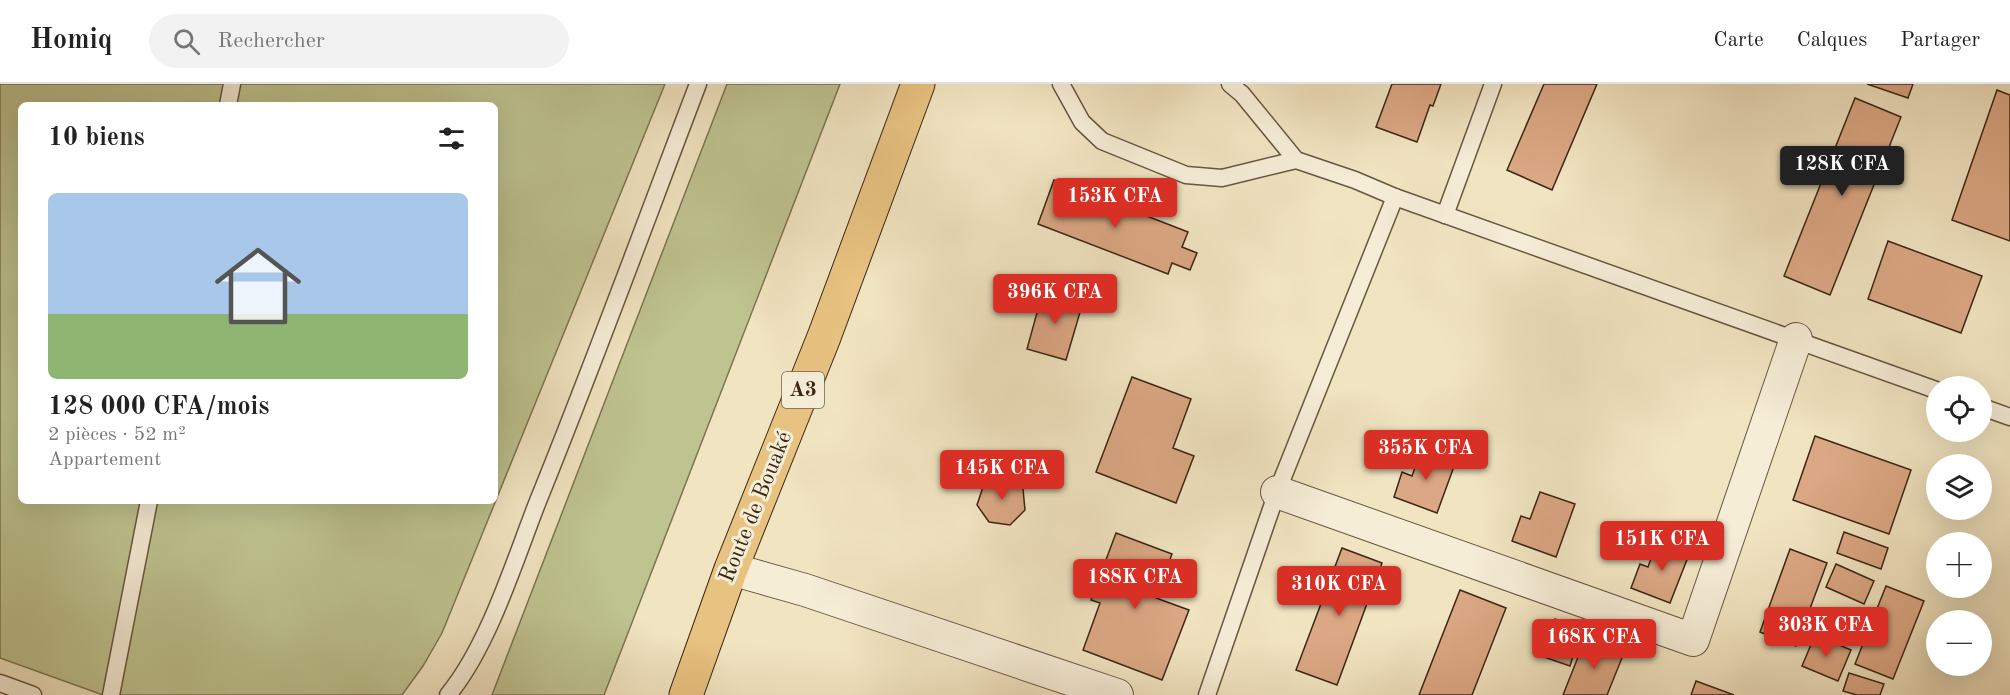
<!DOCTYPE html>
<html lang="fr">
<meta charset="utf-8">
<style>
body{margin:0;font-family:"Old Standard TT",serif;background:#f2f2f2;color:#222;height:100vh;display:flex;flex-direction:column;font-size:22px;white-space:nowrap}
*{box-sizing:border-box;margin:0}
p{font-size:20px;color:#767676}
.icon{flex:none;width:33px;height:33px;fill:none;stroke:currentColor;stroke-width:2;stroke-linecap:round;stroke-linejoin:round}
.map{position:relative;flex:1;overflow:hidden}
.drawer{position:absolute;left:18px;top:18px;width:480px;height:402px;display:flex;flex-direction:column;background:#fff;border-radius:9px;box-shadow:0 6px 24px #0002}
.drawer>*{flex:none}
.fabs{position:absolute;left:1926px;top:292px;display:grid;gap:12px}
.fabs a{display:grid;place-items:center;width:66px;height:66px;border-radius:50%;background:#fff;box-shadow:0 6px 24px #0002;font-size:30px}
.price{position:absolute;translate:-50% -51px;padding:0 14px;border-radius:6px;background:#d93025;color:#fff;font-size:20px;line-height:39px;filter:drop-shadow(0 2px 3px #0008)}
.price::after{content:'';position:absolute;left:50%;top:36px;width:18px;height:14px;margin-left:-9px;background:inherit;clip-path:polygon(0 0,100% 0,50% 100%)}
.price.current{background:#222;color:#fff}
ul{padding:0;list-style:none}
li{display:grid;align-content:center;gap:12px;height:318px;padding:0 30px}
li+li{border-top:2px solid #e0e0e0}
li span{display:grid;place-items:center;height:186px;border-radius:9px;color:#555}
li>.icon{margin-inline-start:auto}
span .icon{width:108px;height:108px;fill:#fffc;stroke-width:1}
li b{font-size:26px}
h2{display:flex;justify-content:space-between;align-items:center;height:72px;padding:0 30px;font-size:26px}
header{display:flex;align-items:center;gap:36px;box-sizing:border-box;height:84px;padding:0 30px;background:#fff;border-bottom:2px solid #e0e0e0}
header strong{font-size:28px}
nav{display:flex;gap:33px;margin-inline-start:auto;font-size:21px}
.search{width:420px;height:54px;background:#f2f2f2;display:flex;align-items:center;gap:15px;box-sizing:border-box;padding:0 21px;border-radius:33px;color:#767676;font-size:22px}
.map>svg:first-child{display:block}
</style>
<header>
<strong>Homiq</strong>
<div class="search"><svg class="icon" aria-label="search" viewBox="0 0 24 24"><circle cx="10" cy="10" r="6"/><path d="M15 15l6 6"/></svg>Rechercher</div>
<nav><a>Carte</a><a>Calques</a><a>Partager</a></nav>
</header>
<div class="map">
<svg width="2010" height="611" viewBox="0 0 2010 611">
<rect width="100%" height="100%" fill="#f1e4c1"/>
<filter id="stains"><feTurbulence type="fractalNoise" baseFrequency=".00333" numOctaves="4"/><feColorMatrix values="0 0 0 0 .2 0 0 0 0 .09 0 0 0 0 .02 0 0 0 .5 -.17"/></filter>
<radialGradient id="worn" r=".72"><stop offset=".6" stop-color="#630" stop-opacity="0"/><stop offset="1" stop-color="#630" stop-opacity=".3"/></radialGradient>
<!-- green -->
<g fill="#bec390" stroke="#7c7552" stroke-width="1.5" fill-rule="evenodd">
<path d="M0,0H665L442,549L423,582L402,611H103L0,574ZM21,21H495V417H21Z"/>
<path d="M727,0H840L604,611H492Z"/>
</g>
<!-- building -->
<g fill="#dba784" stroke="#3b2713" stroke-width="1.5">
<path d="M1392,0H1441L1433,22L1430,21L1417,58L1376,43Z"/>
<path d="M1544,0H1597L1552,106L1507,86Z"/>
<path d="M1867,0H1913L1908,14Z"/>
<path d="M1997,6L2010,11V157L1952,136Z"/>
<path d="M1855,14L1901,33L1830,211L1784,192Z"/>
<path d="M1054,96L1188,148L1182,163L1197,169L1190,186L1172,179L1168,190L1038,140Z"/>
<path d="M1888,157L1982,192L1961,249L1868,215Z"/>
<path d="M1043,207L1083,218L1066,276L1027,265Z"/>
<path d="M1132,293L1191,315L1173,364L1194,372L1176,419L1096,388Z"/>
<path d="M1815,352L1911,386L1889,450L1793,416Z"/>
<path d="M1422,364L1456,377L1437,429L1394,413L1402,388L1412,392Z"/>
<path d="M1005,393L1023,405L1025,426L1010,441L989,438L977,421L984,400Z"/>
<path d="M1540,408L1575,420L1556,473L1512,457L1521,432L1530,435Z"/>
<path d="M1844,448L1888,464L1881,485L1837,469Z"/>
<path d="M1116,449L1172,470L1156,514L1189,526L1162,596L1083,566L1100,519L1091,516Z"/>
<path d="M1658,455L1690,468L1670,519L1631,504L1640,480L1648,483Z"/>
<path d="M1342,464L1382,479L1337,601L1296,586Z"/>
<path d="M1790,465L1827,479L1796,562L1760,548Z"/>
<path d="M1836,480L1874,497L1864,520L1826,503Z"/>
<path d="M1886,502L1924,517L1893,595L1855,580Z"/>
<path d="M1460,506L1506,524L1472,611H1419Z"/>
<path d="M1555,535L1582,544L1570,582L1544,573Z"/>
<path d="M1815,551L1851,566L1838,597L1802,582Z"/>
<path d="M1586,553L1624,569L1607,611H1563Z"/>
<path d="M1849,589L1884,600L1880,611H1857L1843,607Z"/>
<path d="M1696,597L1734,611H1691Z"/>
</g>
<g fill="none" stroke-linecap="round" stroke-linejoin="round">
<defs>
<g id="service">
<path d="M1061,0L1082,38L1102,57L1186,91L1222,94L1296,76"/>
<path d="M1230,0L1242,10L1296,76L1355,96L1395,113L1936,306"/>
<path d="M228,21L232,0"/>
<path d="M1445,131L1493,0"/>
<path d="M1982,323L2010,333"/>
<path d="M0,599L33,611"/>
<path d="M111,611L149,417"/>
<path d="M448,611C489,561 514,478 538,417C594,279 645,139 698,0"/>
<path d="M1207,611L1277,408L1395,113"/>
</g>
<g id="minor">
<path d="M1277,408L1693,556L1796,255"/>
<path d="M731,485L805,506L1117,611"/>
</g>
<path id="trunk" d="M686,611L731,485L824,253L918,0"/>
</defs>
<!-- service casing -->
<use href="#service" stroke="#68563e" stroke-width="19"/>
<!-- minor casing -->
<use href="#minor" stroke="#68563e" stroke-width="34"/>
<!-- trunk casing -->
<use href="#trunk" stroke="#3b2713" stroke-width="35"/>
<!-- service -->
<use href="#service" stroke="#f6edd7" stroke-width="16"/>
<!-- minor -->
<use href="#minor" stroke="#f6edd7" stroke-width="32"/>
<!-- trunk -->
<use href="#trunk" stroke="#e8c280" stroke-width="33"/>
</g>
<g text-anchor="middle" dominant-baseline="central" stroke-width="6" stroke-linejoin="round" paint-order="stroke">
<!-- shield labels -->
<rect fill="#f6edd7" stroke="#73624e" stroke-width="1.5" x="782" y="288" width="42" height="36" rx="4.5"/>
<g font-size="21" font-weight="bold" fill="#3b2713">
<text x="803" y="306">A3</text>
</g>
<!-- street labels -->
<g font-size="22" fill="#3b2713" stroke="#f6edd7">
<text transform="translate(756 423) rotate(-68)">Route de Bouaké</text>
</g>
</g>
<rect width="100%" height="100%" filter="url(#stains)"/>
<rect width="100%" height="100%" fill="url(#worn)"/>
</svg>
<div class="fabs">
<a><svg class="icon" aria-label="locate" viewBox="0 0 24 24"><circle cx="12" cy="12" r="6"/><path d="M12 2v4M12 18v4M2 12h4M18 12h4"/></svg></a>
<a><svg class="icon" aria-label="layers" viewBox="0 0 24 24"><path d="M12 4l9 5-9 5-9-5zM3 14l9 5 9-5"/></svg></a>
<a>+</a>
<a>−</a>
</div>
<b class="price current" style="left:1842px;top:113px">128K CFA</b>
<b class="price" style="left:1115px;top:145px">153K CFA</b>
<b class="price" style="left:1055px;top:241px">396K CFA</b>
<b class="price" style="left:1426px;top:397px">355K CFA</b>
<b class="price" style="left:1002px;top:417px">145K CFA</b>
<b class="price" style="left:1662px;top:488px">151K CFA</b>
<b class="price" style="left:1135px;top:526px">188K CFA</b>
<b class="price" style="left:1339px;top:533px">310K CFA</b>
<b class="price" style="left:1826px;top:574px">303K CFA</b>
<b class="price" style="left:1594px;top:586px">168K CFA</b>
<section class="drawer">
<h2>10 biens<svg class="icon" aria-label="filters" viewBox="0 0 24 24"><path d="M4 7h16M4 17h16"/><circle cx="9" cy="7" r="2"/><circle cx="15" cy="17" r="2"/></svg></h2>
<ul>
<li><span style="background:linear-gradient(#a9c7e8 65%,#8fb573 0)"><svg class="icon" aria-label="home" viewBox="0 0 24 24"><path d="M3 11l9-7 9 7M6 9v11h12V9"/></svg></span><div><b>128 000 CFA/mois</b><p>2 pièces · 52 m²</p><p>Appartement</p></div></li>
</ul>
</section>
</div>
